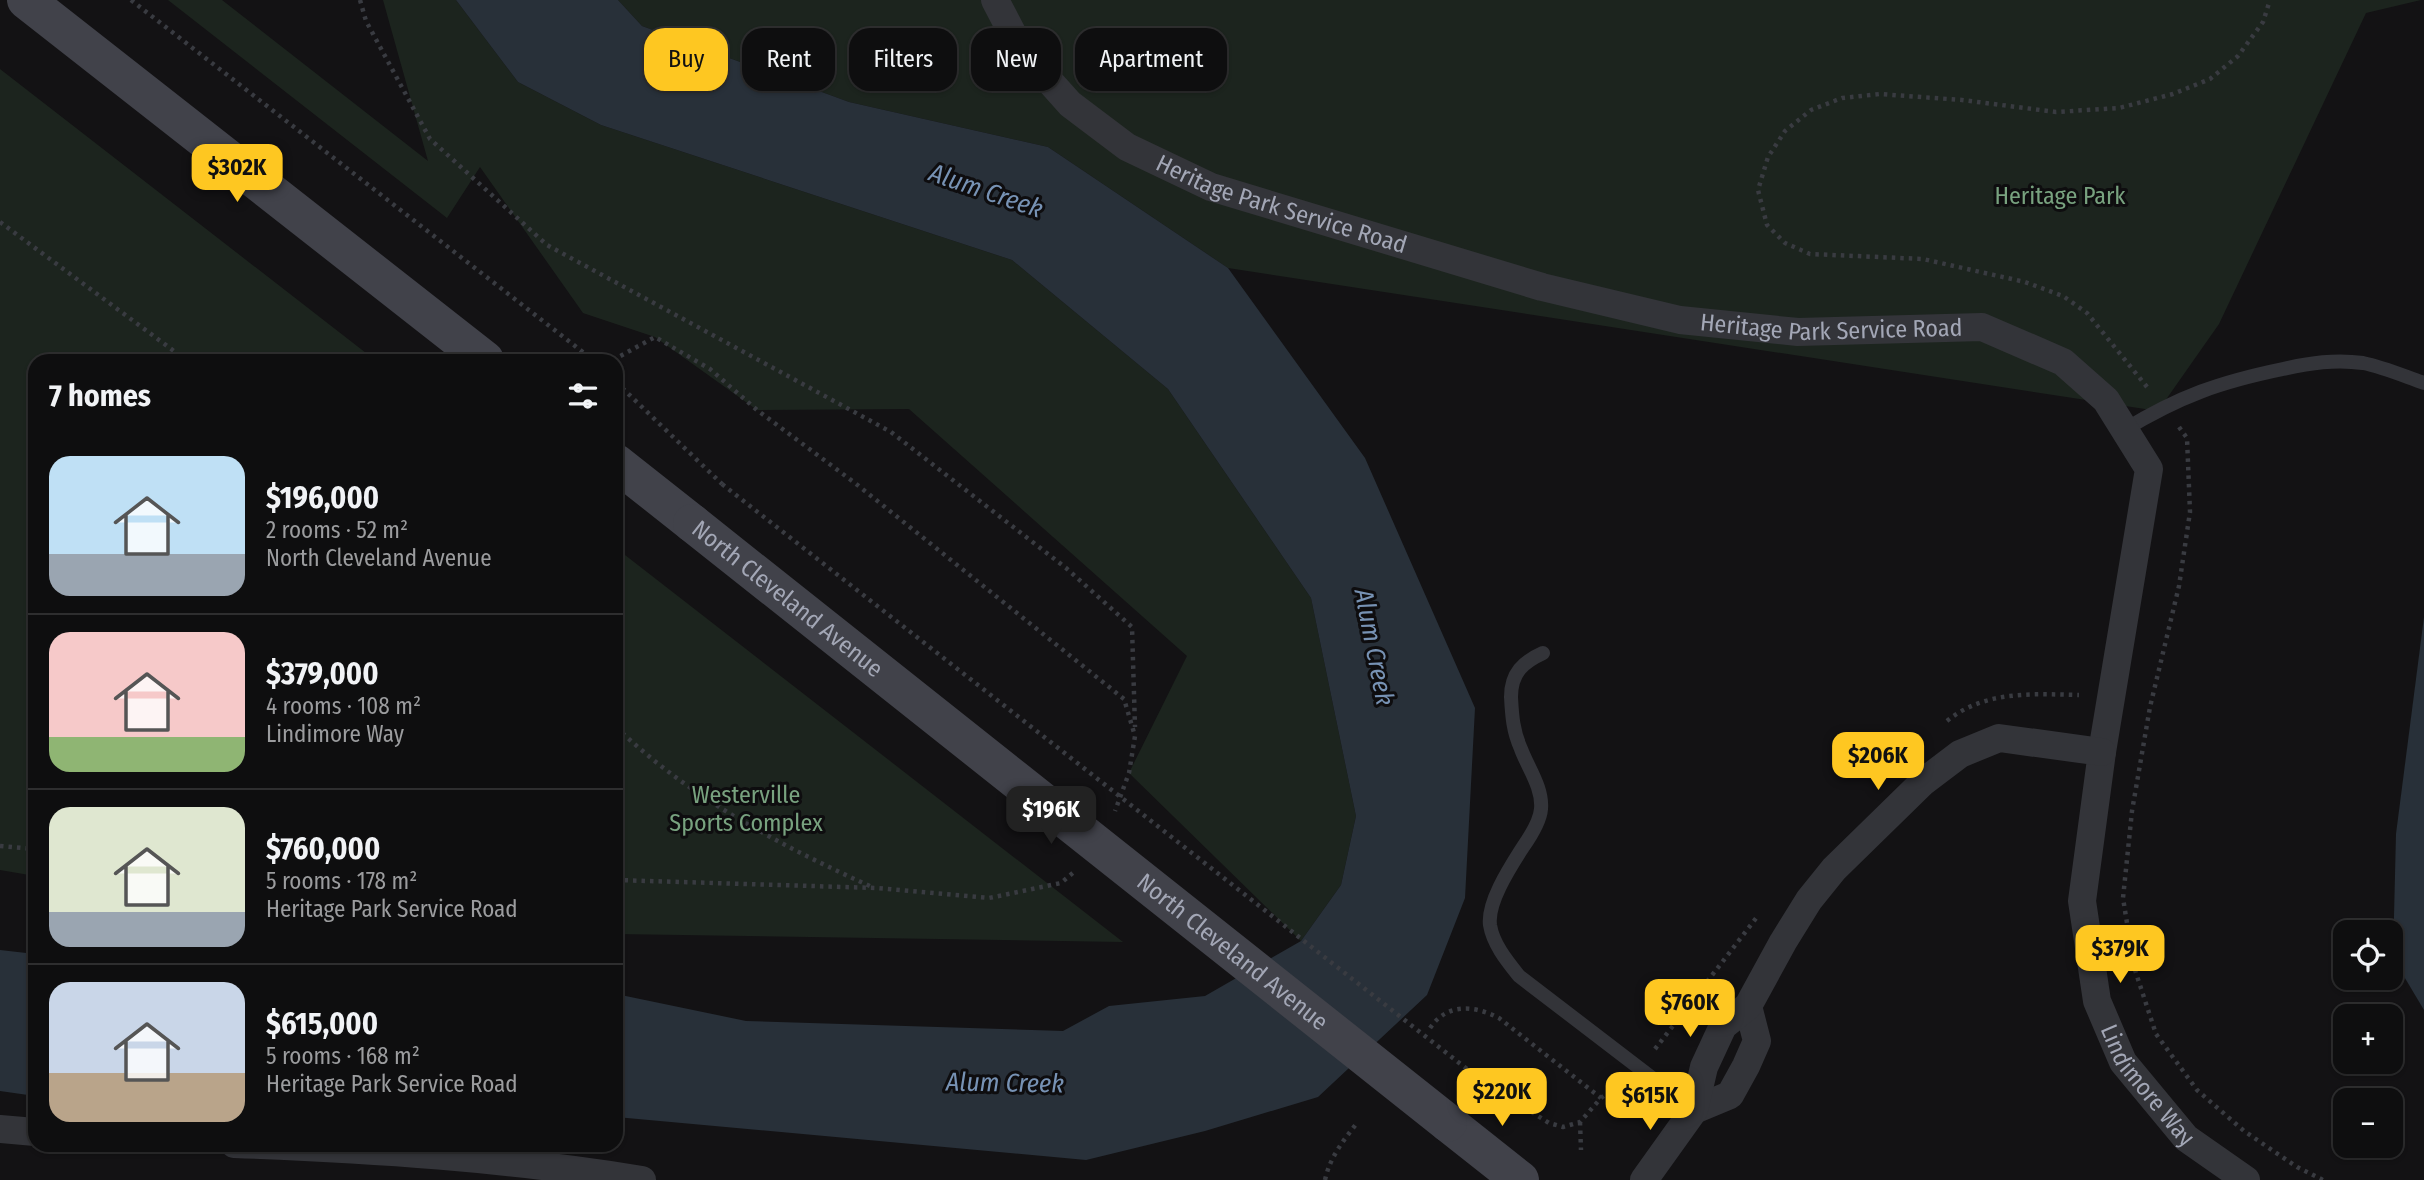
<!DOCTYPE html>
<meta charset="utf-8">
<style>
body{margin:0;font-family:"Fira Sans Condensed",sans-serif;background:#1c1c1d;color:#f1f3f6;height:100vh;display:flex;flex-direction:column;font-size:26px;white-space:nowrap}
*{box-sizing:border-box;margin:0}
p{font-size:23px;color:#9b9c9e}
.icon{flex:none;width:38px;height:38px;fill:none;stroke:currentColor;stroke-width:2;stroke-linecap:round;stroke-linejoin:round}
.map{position:relative;flex:1;overflow:hidden}
.details{position:absolute;left:28px;top:354px;width:595px;height:798px;display:flex;flex-direction:column;background:#0e0e0f;border-radius:21px;box-shadow:0 2px 5px #0004,0 0 0 2px #2e2e2f}
.details>*{flex:none}
.top-card{position:absolute;left:644px;top:28px;width:665px;height:63px;display:flex;gap:14px}
.controls{position:absolute;left:2333px;top:920px;display:grid;gap:14px}
.controls a{display:grid;place-items:center;width:70px;height:70px;border-radius:14px;background:#0e0e0f;box-shadow:0 2px 5px #0004,0 0 0 2px #2e2e2f;font-size:35px}
.price{position:absolute;translate:-50% -60px;padding:0 16px;border-radius:14px;background:#fec721;color:#111;font-size:23px;line-height:46px;filter:drop-shadow(0 2px 4px #0008)}
.price::after{content:'';position:absolute;left:50%;top:42px;width:21px;height:16px;margin-left:-10px;background:inherit;clip-path:polygon(0 0,100% 0,50% 100%)}
.price.active{background:#222;color:#fff}
ul{padding:0;list-style:none}
li{display:flex;align-items:center;gap:21px;height:175px;padding:0 21px}
li+li{border-top:2px solid #2e2e2f}
li span{display:grid;place-items:center;flex:none;width:196px;height:140px;border-radius:21px;color:#555}
li>.icon{margin-inline-start:auto}
span .icon{width:84px;height:84px;fill:#fffc;stroke-width:1}
li b{font-size:30px}
h2{display:flex;justify-content:space-between;align-items:center;height:84px;padding:0 21px;font-size:30px}
.tag{padding:0 24px;border-radius:21px;background:#0e0e0f;box-shadow:0 2px 5px #0004,0 0 0 2px #2e2e2f;font-size:24px;line-height:63px}
.tag.active{background:#fec721;color:#111}
.map>svg:first-child{display:block}
</style>
<div class="map">
<svg width="2424" height="1180" viewBox="0 0 2424 1180">
<rect width="100%" height="100%" fill="#131214"/>
<!-- green -->
<g fill="#1c241e">
<path d="M168,0H222L428,161L383,0H456L518,82L601,125L1012,260L1168,389L1311,598L1356,816L1341,885L1301,941L1129,773L1187,656L909,409L757,410L655,337L583,313L480,167L447,218Z"/>
<path d="M618,0H2421L2366,13L2219,324L2158,411L1228,268L1048,147L849,102L642,26Z"/>
<path d="M0,69L375,360H35V876L0,870Z"/>
<path d="M616,548L1123,942L616,934Z"/>
</g>
<!-- water -->
<g fill="#283039">
<path d="M456,0H618L642,26L849,102L1048,147L1228,268L1365,458L1475,708L1465,898L1427,995L1318,1097L1205,1131L1086,1160L616,1117V994L746,1021L1063,1031L1109,1006L1205,996L1301,941L1341,885L1356,816L1311,598L1168,389L1012,260L601,125L518,82Z"/>
<path d="M2424,617V1010L2393,958L2396,834Z"/>
<path d="M0,950L35,954V1096L0,1091Z"/>
</g>
<g fill="none" stroke-linecap="round" stroke-linejoin="round">
<!-- path -->
<g stroke="#393b41" stroke-width="4.5" stroke-dasharray="3.5 5" stroke-linecap="butt">
<path d="M131,0L593,360"/>
<path d="M360,0L366,21L430,139L547,245L891,432L1066,568L1132,627L1135,727"/>
<path d="M0,222L186,360"/>
<path d="M613,360L655,337L710,369L757,410L855,483L1124,699L1135,736L1129,773L1115,811"/>
<path d="M616,382L722,484"/>
<path d="M2147,387L2087,313L2063,296L2025,282L1923,259L1810,254L1785,243L1767,225L1758,190L1768,157L1785,131L1811,110L1842,98L1880,94L1962,100L2056,112L2119,108L2173,94L2210,79L2238,56L2263,22L2270,0"/>
<path d="M2179,427L2187,438L2190,512L2179,586L2150,707L2132,811L2123,898L2134,967L2156,1034L2197,1090L2244,1131L2297,1167L2323,1180"/>
<path d="M1947,721C1985,690 2033,694 2079,695"/>
<path d="M616,727C690,798 779,845 872,887"/>
<path d="M0,846L35,849"/>
<path d="M616,880L876,888L989,898L1061,883L1074,872"/>
<path d="M1430,1028C1447,1003 1474,1005 1499,1018L1601,1098"/>
<path d="M1655,1049L1757,917"/>
<path d="M1481,1080L1549,1123L1563,1127L1580,1122L1601,1098L1619,1084"/>
<path d="M1580,1122L1581,1150"/>
<path d="M1325,1180C1330,1157 1343,1141 1357,1123"/>
</g>
<!-- service -->
<g stroke="#333439" stroke-width="14">
<path d="M2124,430C2180,396 2220,382 2283,369C2310,363 2335,359 2363,363C2383,367 2404,376 2424,383"/>
<path d="M1543,653C1523,662 1511,673 1511,697C1512,716 1513,731 1521,749C1528,768 1543,788 1541,809C1540,822 1530,837 1523,847C1511,866 1487,902 1490,925C1493,944 1507,961 1519,976L1694,1110"/>
</g>
<!-- minor -->
<g stroke="#333439" stroke-width="28">
<path id="s1" d="M995,0L1020,48L1070,104L1127,147L1211,187L1542,287L1680,320L1798,332L1982,327L2063,362L2106,400L2149,469L2102,752L2082,901L2097,1001L2123,1062L2186,1138L2246,1180"/>
<path d="M1694,1110L1730,1095L1746,1066L1757,1041L1748,1006"/>
<path d="M0,1129L35,1132"/>
<path d="M234,1144C371,1149 507,1158 642,1180"/>
<path d="M1644,1180L1694,1110L1704,1067L1723,1026L1748,1006L1783,942L1809,900L1834,869L1923,782L1960,754L1999,738L2102,752"/>
</g>
<!-- secondary -->
<g stroke="#41424a" stroke-width="38">
<path d="M26,0L485,360"/>
<path d="M616,463L692,523"/>
<path d="M1448,1123L1520,1180"/>
</g>
<!-- path-bridge -->
<path stroke="#393b41" stroke-width="4.5" stroke-dasharray="3.5 5" stroke-linecap="butt" d="M722,484L1481,1080"/>
<!-- secondary-bridge -->
<path stroke="#41424a" stroke-width="38" id="s2" d="M692,523L1448,1123"/>
</g>
<g text-anchor="middle" dominant-baseline="central" stroke-width="6" stroke-linejoin="round" paint-order="stroke">
<!-- park labels -->
<g font-size="24" fill="#78a27f" stroke="#0e0d0f">
<text x="2060" y="196">Heritage Park</text>
<text x="746" y="795">Westerville<tspan x="746" dy="28">Sports Complex</tspan></text>
</g>
<!-- street labels -->
<g font-size="24" fill="#a3a7b6" stroke="#0e0d0f">
<text stroke="none"><textPath href="#s1" startOffset="366">Heritage Park Service Road</textPath></text>
<text stroke="none"><textPath href="#s1" startOffset="933">Heritage Park Service Road</textPath></text>
<text stroke="none"><textPath href="#s2" startOffset="122">North Cleveland Avenue</textPath></text>
<text stroke="none"><textPath href="#s2" startOffset="690">North Cleveland Avenue</textPath></text>
<text stroke="none"><textPath href="#s1" startOffset="1948">Lindimore Way</textPath></text>
</g>
<!-- water labels -->
<g font-size="26" font-style="italic" fill="#7792b4" stroke="#0e0d0f">
<text transform="translate(986 191) rotate(19)">Alum Creek</text>
<text transform="translate(1374 647) rotate(79)">Alum Creek</text>
<text transform="translate(1005 1083) rotate(1)">Alum Creek</text>
</g>
</g>
</svg>
<div class="controls">
<a><svg class="icon" aria-label="locate" viewBox="0 0 24 24"><circle cx="12" cy="12" r="6"/><path d="M12 2v4M12 18v4M2 12h4M18 12h4"/></svg></a>
<a>+</a>
<a>−</a>
</div>
<b class="price" style="left:237px;top:204px">$302K</b>
<b class="price" style="left:1878px;top:792px">$206K</b>
<b class="price active" style="left:1051px;top:846px">$196K</b>
<b class="price" style="left:2120px;top:985px">$379K</b>
<b class="price" style="left:1690px;top:1039px">$760K</b>
<b class="price" style="left:1502px;top:1128px">$220K</b>
<b class="price" style="left:1650px;top:1132px">$615K</b>
<div class="top-card">
<a class="tag active">Buy</a>
<a class="tag">Rent</a>
<a class="tag">Filters</a>
<a class="tag">New</a>
<a class="tag">Apartment</a>
</div>
<section class="details">
<h2>7 homes<svg class="icon" aria-label="filters" viewBox="0 0 24 24"><path d="M4 7h16M4 17h16"/><circle cx="9" cy="7" r="2"/><circle cx="15" cy="17" r="2"/></svg></h2>
<ul>
<li><span style="background:linear-gradient(#bfe0f5 70%,#9aa5b1 0)"><svg class="icon" aria-label="home" viewBox="0 0 24 24"><path d="M3 11l9-7 9 7M6 9v11h12V9"/></svg></span><div><b>$196,000</b><p>2 rooms · 52 m²</p><p>North Cleveland Avenue</p></div></li>
<li><span style="background:linear-gradient(#f6c9c9 75%,#8fb573 0)"><svg class="icon" aria-label="home" viewBox="0 0 24 24"><path d="M3 11l9-7 9 7M6 9v11h12V9"/></svg></span><div><b>$379,000</b><p>4 rooms · 108 m²</p><p>Lindimore Way</p></div></li>
<li><span style="background:linear-gradient(#dfe7d0 75%,#9aa5b1 0)"><svg class="icon" aria-label="home" viewBox="0 0 24 24"><path d="M3 11l9-7 9 7M6 9v11h12V9"/></svg></span><div><b>$760,000</b><p>5 rooms · 178 m²</p><p>Heritage Park Service Road</p></div></li>
<li><span style="background:linear-gradient(#c9d6e8 65%,#b9a48a 0)"><svg class="icon" aria-label="home" viewBox="0 0 24 24"><path d="M3 11l9-7 9 7M6 9v11h12V9"/></svg></span><div><b>$615,000</b><p>5 rooms · 168 m²</p><p>Heritage Park Service Road</p></div></li>
</ul>
</section>
</div>
